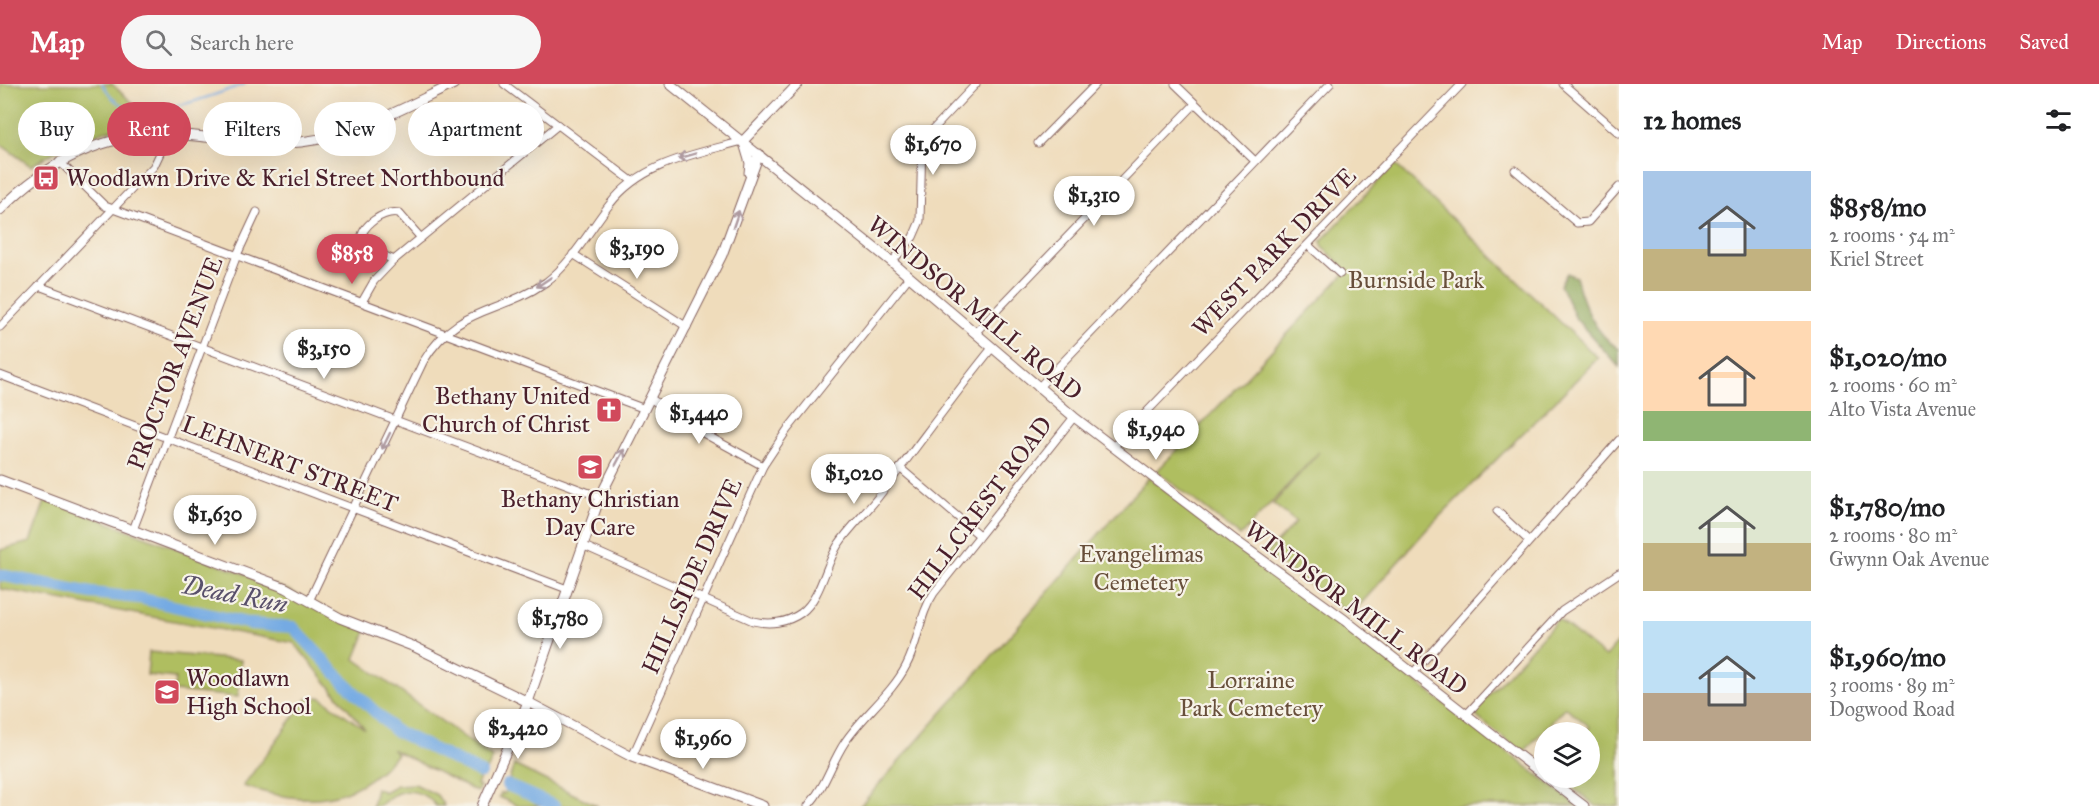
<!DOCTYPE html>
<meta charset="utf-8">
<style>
body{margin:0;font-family:"IM FELL Great Primer",serif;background:#f6f6f6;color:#202124;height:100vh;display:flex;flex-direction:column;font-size:22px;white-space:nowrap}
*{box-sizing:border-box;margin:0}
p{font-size:20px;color:#757577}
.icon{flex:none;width:33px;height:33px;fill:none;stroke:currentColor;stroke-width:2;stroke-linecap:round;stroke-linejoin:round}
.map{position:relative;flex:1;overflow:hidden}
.details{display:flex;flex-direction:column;background:#fff;width:480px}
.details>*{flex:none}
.banner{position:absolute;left:18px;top:18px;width:570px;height:54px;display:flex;gap:12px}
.controls{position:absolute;left:1534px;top:638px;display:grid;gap:12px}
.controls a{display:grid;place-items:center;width:66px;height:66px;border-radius:50%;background:#fff;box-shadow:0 6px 24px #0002;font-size:30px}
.price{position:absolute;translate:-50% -51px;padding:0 14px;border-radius:21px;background:#fff;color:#222;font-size:20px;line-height:39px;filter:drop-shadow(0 2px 3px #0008)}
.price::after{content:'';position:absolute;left:50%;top:36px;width:18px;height:14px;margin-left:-9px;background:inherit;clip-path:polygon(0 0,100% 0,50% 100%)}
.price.active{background:#d1495b;color:#fff}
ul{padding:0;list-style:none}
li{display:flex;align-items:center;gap:18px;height:150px;padding:0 24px}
li span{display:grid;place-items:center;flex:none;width:168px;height:120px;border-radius:0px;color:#555}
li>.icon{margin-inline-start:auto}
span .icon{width:72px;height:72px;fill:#fffc;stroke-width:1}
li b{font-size:26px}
h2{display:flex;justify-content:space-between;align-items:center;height:72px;padding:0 24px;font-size:26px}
.pill{padding:0 21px;border-radius:27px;background:#fff;box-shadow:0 6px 24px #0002;font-size:21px;line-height:54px}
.pill.active{background:#d1495b;color:#fff}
header{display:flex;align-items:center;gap:36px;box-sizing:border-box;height:84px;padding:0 30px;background:#d1495b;color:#fff}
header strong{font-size:28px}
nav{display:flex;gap:33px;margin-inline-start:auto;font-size:21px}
.search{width:420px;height:54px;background:#f6f6f6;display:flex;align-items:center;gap:15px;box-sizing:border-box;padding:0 21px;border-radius:33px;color:#757577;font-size:22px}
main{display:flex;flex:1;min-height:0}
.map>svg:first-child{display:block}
</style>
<header>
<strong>Map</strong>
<div class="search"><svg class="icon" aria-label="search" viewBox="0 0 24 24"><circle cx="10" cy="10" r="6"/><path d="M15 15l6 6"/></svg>Search here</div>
<nav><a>Map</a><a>Directions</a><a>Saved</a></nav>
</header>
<main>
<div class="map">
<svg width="1619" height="722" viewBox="0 0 1619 722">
<rect width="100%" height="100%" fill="#f7f3e8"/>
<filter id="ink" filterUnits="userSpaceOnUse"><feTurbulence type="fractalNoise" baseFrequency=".0167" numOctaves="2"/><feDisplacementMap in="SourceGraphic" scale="12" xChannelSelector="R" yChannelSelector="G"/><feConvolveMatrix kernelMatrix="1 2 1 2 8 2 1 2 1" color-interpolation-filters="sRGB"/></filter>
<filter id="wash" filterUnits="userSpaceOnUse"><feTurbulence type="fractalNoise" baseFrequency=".008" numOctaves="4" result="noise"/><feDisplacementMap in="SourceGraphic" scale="24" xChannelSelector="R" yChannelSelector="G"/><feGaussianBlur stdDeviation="1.35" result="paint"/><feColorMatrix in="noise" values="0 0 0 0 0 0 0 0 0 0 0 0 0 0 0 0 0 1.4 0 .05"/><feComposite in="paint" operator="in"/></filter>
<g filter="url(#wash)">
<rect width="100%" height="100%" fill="#efdcbb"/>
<!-- green -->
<g fill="#afbe60" stroke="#7c6e46" stroke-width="1.5">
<path d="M0,0H112L152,37C107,43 69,57 31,82L0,60Z"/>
<path d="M1395,80L1598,274L1428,444L1351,531L1266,470L1296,438L1273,420L1319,368L1240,452L1157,387L1347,187L1323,163L1321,157Z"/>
<path d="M1149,393L1578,722H860Z"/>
<path d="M46,415L290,507L367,545L355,575L493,674L487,686L484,685L477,701L480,702L477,708L392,665L397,670C352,722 305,722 243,702L307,615L320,613L365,645L294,559L0,505V466L30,458Z"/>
<path d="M1558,535L1605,573L1619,557V722H1596L1559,693H1590V648H1585L1590,643L1565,623L1523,669L1478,634L1474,627Z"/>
<path d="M149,568L241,576L238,613L174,607L175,594L147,591Z"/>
<path d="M514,681L598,722H518L499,713L501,709L504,710Z"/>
<path d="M415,700L437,711L444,722H436C426,709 407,702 392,712C383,717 384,722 372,722L376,704L384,708L397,701Z"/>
</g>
<!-- forest -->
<path fill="#8ba556" stroke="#6a6240" stroke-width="1.5" d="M1567,189L1576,193C1583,220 1594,249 1619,265V283L1576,235L1560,201Z"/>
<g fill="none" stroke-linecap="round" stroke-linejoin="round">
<!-- stream -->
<path stroke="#75aae3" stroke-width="2" d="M102,0C107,6 111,14 117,18C149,39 213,11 245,0"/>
<!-- river -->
<g stroke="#75aae3" stroke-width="12">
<path d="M0,491L92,509L139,514L251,540L293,543L345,599L394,646L481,689"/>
<path d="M507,701L555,722"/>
</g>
</g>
</g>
<g filter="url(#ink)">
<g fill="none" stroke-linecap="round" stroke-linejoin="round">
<defs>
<g id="street">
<path d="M504,0L632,97"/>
<path d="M1175,0L1255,77"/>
<path d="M1563,0L1619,49"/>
<path d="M1038,59L1096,0"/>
<path d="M59,77L105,122L645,325"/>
<path d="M1515,86L1577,139L1588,138L1619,103"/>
<path d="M1308,161L1340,190"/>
<path d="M573,170L687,243"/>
<path d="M394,176L364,163L361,157C361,141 384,126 399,129L421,154"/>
<path d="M892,178L913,153L920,137L922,57L976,0"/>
<path d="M39,202L600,413"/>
<path d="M362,218L374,197L394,176L558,41"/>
<path d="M0,243L154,82L162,65L163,50"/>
<path d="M975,249L1195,20"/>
<path d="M0,291L567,505"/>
<path d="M1038,304L1330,0"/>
<path d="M650,314L692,343L763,382"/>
<path d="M1114,362L1462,0"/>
<path d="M900,384L979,451"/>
<path d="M1497,427L1529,457"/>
<path d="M133,446L237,171L257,128"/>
<path d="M582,461L753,537C769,541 787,539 801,529C821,514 825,482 838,461C850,443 866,429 879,412C917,363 953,312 992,264"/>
<path d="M309,517L423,278C457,221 499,231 546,198C573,178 590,145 610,120C642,78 696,70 743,57"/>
<path d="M1413,589L1619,356"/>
<path d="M1466,631L1562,527L1619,489"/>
<path d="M632,673L763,382L787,346L909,193"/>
<path d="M808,722C826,702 831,679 845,658C863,631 891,611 906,582C919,558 919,531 934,509L1074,333"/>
</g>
<g id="secondary">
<path d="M670,0L892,178L1074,333L1236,457L1345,536L1545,692"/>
<path d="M743,57L798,0"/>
<path d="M744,59L750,79L749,89"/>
<path d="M0,126C49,76 110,45 183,51C223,54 261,62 301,58C355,52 405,23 454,0"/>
<path d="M0,396L286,504L340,534L415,563L528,618L632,673L763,722"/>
<path d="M1546,693L1584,722"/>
<path d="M482,722L528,618L600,413L722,171L759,70"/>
</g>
</defs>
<!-- street casing -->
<use href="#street" stroke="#84615d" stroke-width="9"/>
<!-- secondary casing -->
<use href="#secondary" stroke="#84615d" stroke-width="11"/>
<!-- street -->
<use href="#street" stroke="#fff" stroke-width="7"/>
<!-- secondary -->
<use href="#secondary" stroke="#fff" stroke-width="9"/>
</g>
<!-- one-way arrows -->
<defs><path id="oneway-shaft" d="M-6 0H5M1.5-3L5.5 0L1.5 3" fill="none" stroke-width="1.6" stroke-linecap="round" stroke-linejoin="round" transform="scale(1.5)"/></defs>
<g stroke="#ae9aa0">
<use href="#oneway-shaft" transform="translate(687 72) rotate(164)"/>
<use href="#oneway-shaft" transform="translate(736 135) rotate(-71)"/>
<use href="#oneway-shaft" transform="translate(544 198) rotate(146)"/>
<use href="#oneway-shaft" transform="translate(386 357) rotate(116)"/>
<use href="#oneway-shaft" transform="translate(620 373) rotate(-62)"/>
</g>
</g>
<!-- icons -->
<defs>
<symbol id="bus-square" viewBox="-11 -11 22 22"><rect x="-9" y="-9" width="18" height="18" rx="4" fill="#d1495b" stroke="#f7f3e8"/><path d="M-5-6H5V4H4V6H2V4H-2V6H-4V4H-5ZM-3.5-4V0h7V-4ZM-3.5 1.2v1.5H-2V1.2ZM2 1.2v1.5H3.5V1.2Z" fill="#fff"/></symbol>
<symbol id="church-square" viewBox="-11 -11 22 22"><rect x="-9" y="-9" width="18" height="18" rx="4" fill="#d1495b" stroke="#f7f3e8"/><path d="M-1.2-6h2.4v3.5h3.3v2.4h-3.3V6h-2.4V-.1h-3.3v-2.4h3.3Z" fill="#fff"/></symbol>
<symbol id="school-square" viewBox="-11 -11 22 22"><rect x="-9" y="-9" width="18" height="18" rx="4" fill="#d1495b" stroke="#f7f3e8"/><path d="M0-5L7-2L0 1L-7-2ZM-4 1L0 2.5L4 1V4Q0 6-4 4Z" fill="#fff"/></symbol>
</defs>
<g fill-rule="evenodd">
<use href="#bus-square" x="31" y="79" width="30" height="30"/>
<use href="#church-square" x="594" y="311" width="30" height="30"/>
<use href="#school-square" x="575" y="368" width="30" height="30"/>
<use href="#school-square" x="152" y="593" width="30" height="30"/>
</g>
<g text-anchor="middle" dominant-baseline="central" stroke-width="4.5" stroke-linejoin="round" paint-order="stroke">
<!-- poi labels -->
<g font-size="24" fill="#4a1f2b" stroke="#f7f3e8" text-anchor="start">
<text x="66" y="94">Woodlawn Drive &amp; Kriel Street Northbound</text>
<text x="590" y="312" text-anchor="end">Bethany United<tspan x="590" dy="28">Church of Christ</tspan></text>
<text x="590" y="415" text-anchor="middle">Bethany Christian<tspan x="590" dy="28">Day Care</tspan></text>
<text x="186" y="594">Woodlawn<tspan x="186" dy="28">High School</tspan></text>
</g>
<!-- street labels -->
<g font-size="24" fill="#4a1f2b" stroke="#f7f3e8">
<text transform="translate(1274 168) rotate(-46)">WEST PARK DRIVE</text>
<text transform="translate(975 224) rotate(40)">WINDSOR MILL ROAD</text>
<text transform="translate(175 279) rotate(-69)">PROCTOR AVENUE</text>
<text transform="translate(290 380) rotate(21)">LEHNERT STREET</text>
<text transform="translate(980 424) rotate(-53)">HILLCREST ROAD</text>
<text transform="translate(692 492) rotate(-66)">HILLSIDE DRIVE</text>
<text transform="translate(1356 524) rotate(37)">WINDSOR MILL ROAD</text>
</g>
<!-- park labels -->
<g font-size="24" fill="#684f3b" stroke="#f7f3e8">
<text x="1416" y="196">Burnside Park</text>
<text x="1141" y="470">Evangelimas<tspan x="1141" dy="28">Cemetery</tspan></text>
<text x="1251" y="596">Lorraine<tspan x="1251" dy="28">Park Cemetery</tspan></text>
</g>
<!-- water labels -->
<g font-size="26" font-style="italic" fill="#59506b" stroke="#f7f3e8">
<text transform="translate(234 510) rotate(11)">Dead Run</text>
</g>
</g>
</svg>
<div class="controls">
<a><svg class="icon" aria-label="layers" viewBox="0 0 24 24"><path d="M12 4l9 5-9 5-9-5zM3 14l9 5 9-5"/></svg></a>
</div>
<b class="price" style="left:933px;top:92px">$1,670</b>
<b class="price" style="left:1094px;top:143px">$1,310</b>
<b class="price" style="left:637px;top:196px">$3,190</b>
<b class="price active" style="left:352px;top:201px">$858</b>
<b class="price" style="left:324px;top:296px">$3,150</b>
<b class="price" style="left:699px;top:361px">$1,440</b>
<b class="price" style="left:1156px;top:377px">$1,940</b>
<b class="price" style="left:854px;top:421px">$1,020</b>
<b class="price" style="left:215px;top:462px">$1,630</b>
<b class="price" style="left:560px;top:566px">$1,780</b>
<b class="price" style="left:518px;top:676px">$2,420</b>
<b class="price" style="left:703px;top:686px">$1,960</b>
<div class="banner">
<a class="pill">Buy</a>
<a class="pill active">Rent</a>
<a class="pill">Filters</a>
<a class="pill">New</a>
<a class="pill">Apartment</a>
</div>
</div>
<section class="details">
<h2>12 homes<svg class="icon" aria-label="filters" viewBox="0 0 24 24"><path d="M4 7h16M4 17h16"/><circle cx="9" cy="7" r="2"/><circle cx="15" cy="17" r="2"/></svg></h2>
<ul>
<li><span style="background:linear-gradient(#a9c7e8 65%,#c2b280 0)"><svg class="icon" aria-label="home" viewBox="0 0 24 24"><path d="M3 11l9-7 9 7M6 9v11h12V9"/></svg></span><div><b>$858/mo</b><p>2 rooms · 54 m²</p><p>Kriel Street</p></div></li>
<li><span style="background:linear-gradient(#ffd9b3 75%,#8fb573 0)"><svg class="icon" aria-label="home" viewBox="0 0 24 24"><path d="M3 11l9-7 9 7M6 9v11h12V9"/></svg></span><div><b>$1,020/mo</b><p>2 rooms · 60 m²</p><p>Alto Vista Avenue</p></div></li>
<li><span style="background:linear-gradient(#dfe7d0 60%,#c2b280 0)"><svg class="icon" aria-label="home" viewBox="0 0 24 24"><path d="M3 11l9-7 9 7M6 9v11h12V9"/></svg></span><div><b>$1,780/mo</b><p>2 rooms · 80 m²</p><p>Gwynn Oak Avenue</p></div></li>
<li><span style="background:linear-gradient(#bfe0f5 60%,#b9a48a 0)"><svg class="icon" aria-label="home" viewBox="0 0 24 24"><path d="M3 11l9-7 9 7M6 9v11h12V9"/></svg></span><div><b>$1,960/mo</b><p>3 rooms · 89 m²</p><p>Dogwood Road</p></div></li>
</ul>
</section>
</main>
